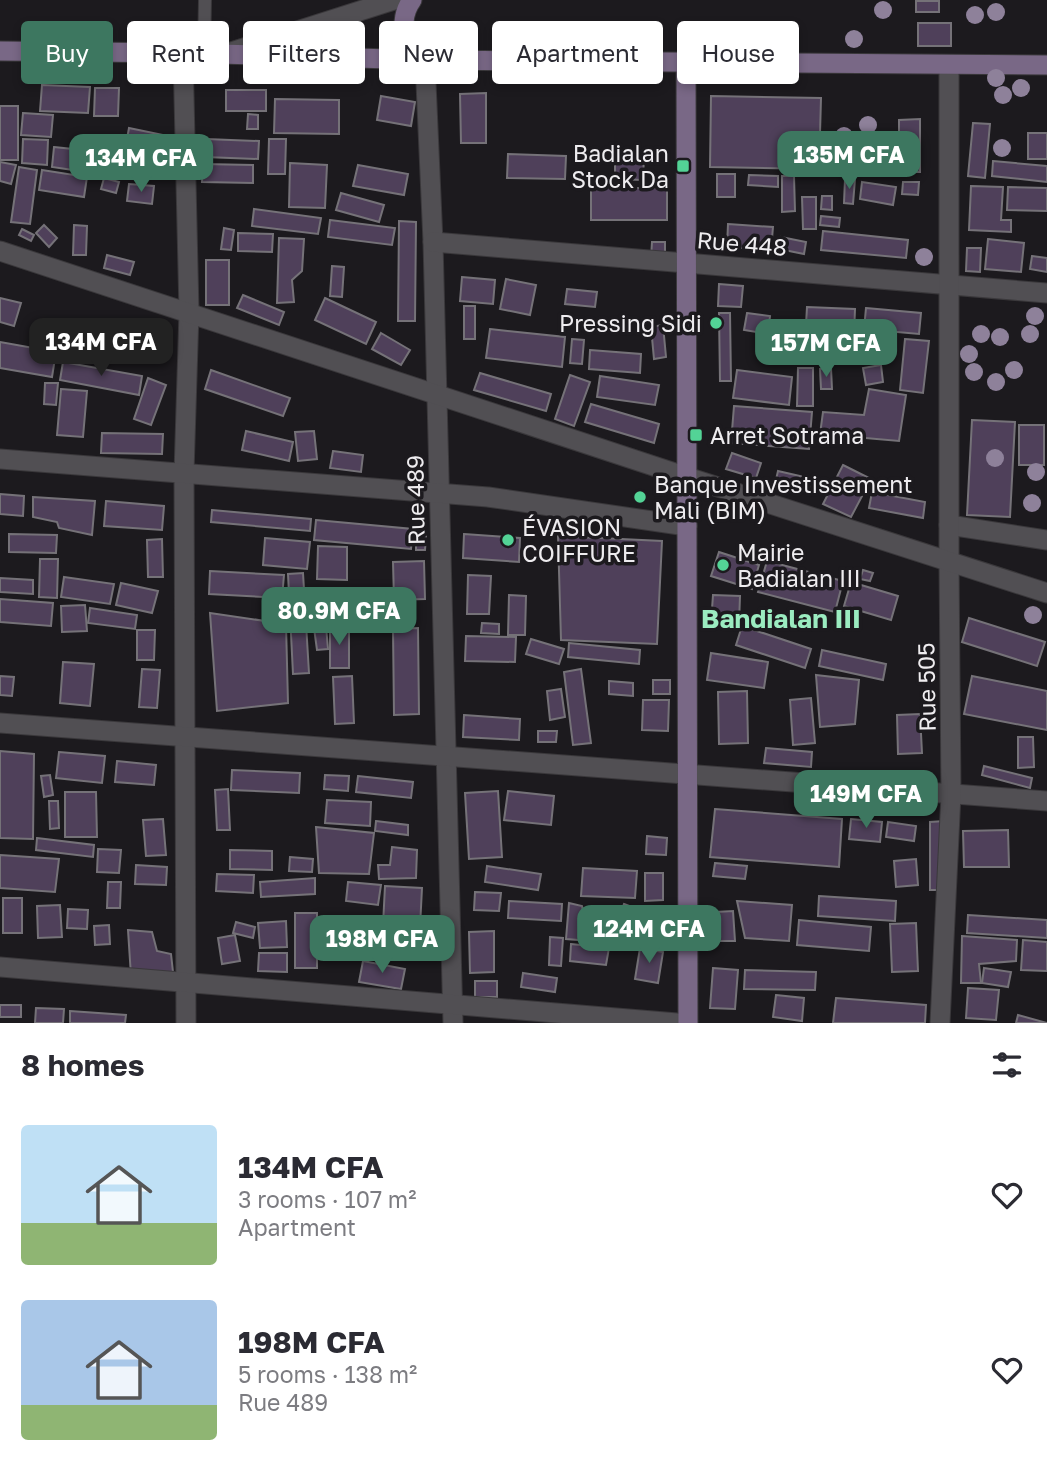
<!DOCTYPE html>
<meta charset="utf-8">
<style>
body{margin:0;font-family:"Golos Text",sans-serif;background:#f2f2f3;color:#2b2b33;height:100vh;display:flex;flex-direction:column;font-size:26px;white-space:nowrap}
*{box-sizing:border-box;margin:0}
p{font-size:23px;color:#7c7c81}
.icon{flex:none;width:38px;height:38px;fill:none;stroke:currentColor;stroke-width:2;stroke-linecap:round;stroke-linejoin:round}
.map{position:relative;height:1023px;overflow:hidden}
.side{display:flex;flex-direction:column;background:#fff;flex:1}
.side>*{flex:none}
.hud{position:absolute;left:21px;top:21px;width:1006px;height:63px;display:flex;gap:14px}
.price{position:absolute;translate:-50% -60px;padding:0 16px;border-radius:14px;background:#3d7760;color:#fff;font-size:23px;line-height:46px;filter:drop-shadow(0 2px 4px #0008)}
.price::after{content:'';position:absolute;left:50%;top:42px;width:21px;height:16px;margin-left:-10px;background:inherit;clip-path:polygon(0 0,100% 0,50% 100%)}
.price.selected{background:#222;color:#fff}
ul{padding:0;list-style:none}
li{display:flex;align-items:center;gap:21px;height:175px;padding:0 21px}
li span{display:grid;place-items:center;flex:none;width:196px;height:140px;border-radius:7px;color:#555}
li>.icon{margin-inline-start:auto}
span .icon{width:84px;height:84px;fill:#fffc;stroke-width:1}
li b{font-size:30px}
h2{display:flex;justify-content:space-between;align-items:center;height:84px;padding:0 21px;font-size:30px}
.pill{padding:0 24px;border-radius:7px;background:#fff;box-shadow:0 4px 10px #0003;font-size:24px;line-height:63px}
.pill.selected{background:#3d7760;color:#fff}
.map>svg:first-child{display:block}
</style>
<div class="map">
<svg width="1047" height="1023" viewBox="0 0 1047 1023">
<rect width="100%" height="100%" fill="#1c1a1e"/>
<!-- building -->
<g fill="#4f405a" stroke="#757278" stroke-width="2">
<rect x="916" y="1" width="23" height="11"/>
<rect x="918" y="23" width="33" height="23"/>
<path d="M42,85L90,87L88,113L40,111Z"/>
<path d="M95,88H119L118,116H94Z"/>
<rect x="226" y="90" width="40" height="21"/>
<path d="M486,93V143H461L460,94Z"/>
<path d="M381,96L415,102L411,126L377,120Z"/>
<path d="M711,96L821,98L819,169L710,167Z"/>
<path d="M275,99L339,100V134L274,133Z"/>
<rect x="0" y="106" width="18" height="54"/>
<path d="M23,113L53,115L51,137L21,135Z"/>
<path d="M248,114L258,115V129H247Z"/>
<path d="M920,119V172H899V120Z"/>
<path d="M973,123L990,124L985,178L968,176Z"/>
<path d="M129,128L163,135L159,151L126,144Z"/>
<rect x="1028" y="133" width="19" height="26"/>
<path d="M23,139L48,140L47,165L22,163Z"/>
<path d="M206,139L259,141L258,159L205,157Z"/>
<path d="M269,139H286L285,174H268Z"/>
<path d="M54,147L82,150L80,171L52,167Z"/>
<path d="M91,149L125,153L124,160L90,157Z"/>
<path d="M155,153V179H138V154Z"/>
<path d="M508,154L566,156L565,179L507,178Z"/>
<path d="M615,156L644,157L643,180L615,179Z"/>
<path d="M89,161L131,168L129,178L87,170Z"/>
<path d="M993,161L1047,166V182L992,176Z"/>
<path d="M0,162L16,165L11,184L0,181Z"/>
<path d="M290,163L327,165L325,208L289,207Z"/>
<path d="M203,164L253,165V183L202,182Z"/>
<path d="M358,165L408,174L404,195L353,186Z"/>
<path d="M19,167L37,170L30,224L11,222Z"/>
<path d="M42,170L87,177L84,197L39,190Z"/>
<rect x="717" y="174" width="18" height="23"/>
<path d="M749,175L778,176V187L748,185Z"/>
<path d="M782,176H794L795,211L782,212Z"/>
<path d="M104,178L119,182L116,193L101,189Z"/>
<path d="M845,179H855L853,204L844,203Z"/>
<path d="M862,182L896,187L893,205L860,199Z"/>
<path d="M903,182H919L918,195L902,194Z"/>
<path d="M129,184L154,186L152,204L127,201Z"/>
<path d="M971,186L1003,187L1001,220H1011V232L969,230Z"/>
<path d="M1008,187L1047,188V211L1007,210Z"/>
<rect x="591" y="188" width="76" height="32"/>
<path d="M341,193L384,205L379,222L336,210Z"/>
<path d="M822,196H832V210L821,209Z"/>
<path d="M802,197H816V229H803Z"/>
<path d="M254,209L321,218L318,234L252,226Z"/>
<path d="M821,216L840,218L839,227L820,225Z"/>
<path d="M330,220L395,228L392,245L328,237Z"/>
<path d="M399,221L416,222L415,321H398Z"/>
<path d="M728,224L773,227L771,250L727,247Z"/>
<path d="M44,225L57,238L49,247L36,233Z"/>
<path d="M74,225L87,226L86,255H73Z"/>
<path d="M224,228L234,230L231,250L221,249Z"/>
<path d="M22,229L34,235L31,241L19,235Z"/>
<path d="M823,231L908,240L906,258L821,250Z"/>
<path d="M238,233L273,234L272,252L238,251Z"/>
<path d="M781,237L806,242L804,254L779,249Z"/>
<path d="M279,238L304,239L302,271L292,280L294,302L277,303Z"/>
<path d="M988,239L1024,243L1021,272L985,269Z"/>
<path d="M652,242H665V259L651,258Z"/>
<path d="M967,248H981L980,272L966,271Z"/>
<path d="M107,255L134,262L130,275L104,268Z"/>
<path d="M1032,256L1047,258V272L1030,269Z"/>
<rect x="206" y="260" width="23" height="45"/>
<path d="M332,266L344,267L342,297L330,296Z"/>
<path d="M462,277L495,280L493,304L460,301Z"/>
<path d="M506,279L536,285L530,315L500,309Z"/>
<path d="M719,284L743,286L741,307L718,306Z"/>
<path d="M567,289L597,292L595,307L565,304Z"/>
<path d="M243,295L284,312L279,325L237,308Z"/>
<path d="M0,298L21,303L14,326L0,322Z"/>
<path d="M325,298L376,322L366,344L315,320Z"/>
<rect x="464" y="306" width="11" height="33"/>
<path d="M807,307L855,309L853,361L804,359Z"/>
<path d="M866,308L921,313L919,334L864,329Z"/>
<path d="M719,313H730L731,381H720Z"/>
<path d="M747,313L770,316L768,334L744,330Z"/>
<path d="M663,325L666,357L654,359L651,327Z"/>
<path d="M490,329L565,337L562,367L486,358Z"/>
<path d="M381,333L410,350L401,365L372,349Z"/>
<path d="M572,339L584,340L582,364L570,363Z"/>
<path d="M905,339L929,341L923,393L900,390Z"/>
<path d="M0,342L56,352L52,377L0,368Z"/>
<path d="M590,350L641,354L640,373L589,369Z"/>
<path d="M63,362L142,376L139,395L60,380Z"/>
<path d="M881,365L883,382L866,385L863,368Z"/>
<path d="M798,368H813V406H797Z"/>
<path d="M831,368L832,389H821L820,369Z"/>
<path d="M211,370L290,398L283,416L205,389Z"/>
<path d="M737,370L792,377L789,405L733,398Z"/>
<path d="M480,373L551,394L546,411L474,390Z"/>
<path d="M570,375L590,382L574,426L555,419Z"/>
<path d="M600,376L659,385L655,405L597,397Z"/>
<path d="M148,378L166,385L151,425L134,419Z"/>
<path d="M45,383H58L56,405L44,404Z"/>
<path d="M61,389L87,391L83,437L57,435Z"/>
<path d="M869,389L906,395L899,441L820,434L823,412L864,415Z"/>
<path d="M591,404L659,424L654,443L585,422Z"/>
<path d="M734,406L812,412L809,449L731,443Z"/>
<path d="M972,420L1015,422L1010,517L967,515Z"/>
<rect x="1019" y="425" width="25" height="40"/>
<path d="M246,431L293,442L289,461L242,450Z"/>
<path d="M314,431L317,459L298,461L295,432Z"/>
<path d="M102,433L163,434L162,454L101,453Z"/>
<path d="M333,451L363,455L361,472L330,468Z"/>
<path d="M732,453L761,463L756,478L726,469Z"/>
<path d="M843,465L871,479L851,517L823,504Z"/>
<path d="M778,471L813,479L810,493L775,484Z"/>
<path d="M872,492L925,502L923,518L869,508Z"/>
<path d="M0,494L24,496L23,516L0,514Z"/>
<path d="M33,497L95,501L92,535L59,528L57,522L33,517Z"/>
<path d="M106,501L164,506L162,530L104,526Z"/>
<path d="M212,510L311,519L310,531L211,522Z"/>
<path d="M316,520L413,529L411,549L314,540Z"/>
<path d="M9,534L57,535L56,553L9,552Z"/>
<path d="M464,534L520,538L519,562L463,558Z"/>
<path d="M416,536H426L425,550H416Z"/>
<path d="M558,536L662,541L657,644L561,640Z"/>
<path d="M265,538L310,542L307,569L263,565Z"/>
<path d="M162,539L163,577H148L147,540Z"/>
<path d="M318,546L347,547V580L317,579Z"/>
<path d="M719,552L759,565L752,589L711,576Z"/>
<path d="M40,559H58L57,598L39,597Z"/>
<path d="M424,561L425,599L394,600L393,562Z"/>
<path d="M767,561L843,581L835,612L758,592Z"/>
<path d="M863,570L873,573L870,581L860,579Z"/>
<path d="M210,571L284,575L282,598L209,594Z"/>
<path d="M303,573L309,673L293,674L288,574Z"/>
<path d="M468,575L491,576L489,614H467Z"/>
<path d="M64,577L114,584L110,604L61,597Z"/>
<path d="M0,578L33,580V594L0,592Z"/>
<path d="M851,582L898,596L891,620L844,606Z"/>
<path d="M121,583L158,591L152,613L116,605Z"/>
<path d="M509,595L526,596L525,635H508Z"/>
<path d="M713,595L740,596L739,624L711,623Z"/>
<path d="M0,599L53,603L51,626L0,622Z"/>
<path d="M85,605L87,631L62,632L61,606Z"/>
<path d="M362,605L395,609L393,624L360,621Z"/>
<path d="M90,608L137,615L135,629L88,623Z"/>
<path d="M210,613L286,624L288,703L217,711Z"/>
<path d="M969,618L1045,642L1037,666L962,642Z"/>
<path d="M482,623L499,624V634L481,633Z"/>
<path d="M326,626L328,649L317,650L314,628Z"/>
<rect x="330" y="626" width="19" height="42"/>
<path d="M742,626L811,649L805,668L736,645Z"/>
<path d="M418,628L419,714L394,715L393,629Z"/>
<path d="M137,630H155L154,660H137Z"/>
<path d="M466,636L516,637L515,662L465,661Z"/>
<path d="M531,639L564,649L559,664L526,654Z"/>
<path d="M569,643L640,650L639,664L568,657Z"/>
<path d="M822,650L886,664L883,680L819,666Z"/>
<path d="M711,653L768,662L764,688L707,680Z"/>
<path d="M63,662L94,664L90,706L60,703Z"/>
<path d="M142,669L160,670L157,708L139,707Z"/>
<path d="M581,669L591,743L573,745L564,672Z"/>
<path d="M816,675L859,680L855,724L820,727Z"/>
<path d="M0,676L14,677L12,696L0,695Z"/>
<path d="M352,676L354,723L335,724L333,677Z"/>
<path d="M972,676L1047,691V730L964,714Z"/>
<rect x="653" y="680" width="17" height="14"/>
<path d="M609,681L633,683V696L609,694Z"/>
<path d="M561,689L565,717L550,720L547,691Z"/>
<path d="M747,691L748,743L719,744L718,692Z"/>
<path d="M811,698L815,743L793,745L790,700Z"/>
<path d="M643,700H669L668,731L642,730Z"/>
<path d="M920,714L922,753L898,754L897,715Z"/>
<path d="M464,715L520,719L519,740L463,737Z"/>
<path d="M538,731H557L556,742H538Z"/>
<path d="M1018,737H1033L1034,767L1018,768Z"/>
<path d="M766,748L812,752L811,767L764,763Z"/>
<path d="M0,751L34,754L33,839L0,838Z"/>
<path d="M59,752L105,756L102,783L56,778Z"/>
<path d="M117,761L156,765L154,785L115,782Z"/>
<path d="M984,766L1032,778L1030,788L982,775Z"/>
<path d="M232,770L300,773L299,793L231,790Z"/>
<path d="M50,775L53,795L44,797L41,776Z"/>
<path d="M325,775L349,776L348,791L324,789Z"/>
<path d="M358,776L413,782L411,798L356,792Z"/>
<path d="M228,789L230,830H217L215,790Z"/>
<path d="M498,791L502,857L469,859L465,793Z"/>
<path d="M508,791L554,796L551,825L504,820Z"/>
<path d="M65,792H96L97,837H65Z"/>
<path d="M327,800L371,802L370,826L325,823Z"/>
<path d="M49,801H58L59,828L50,829Z"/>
<path d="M715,809L842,819L839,867L710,857Z"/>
<path d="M163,819L166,855L146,856L143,820Z"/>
<path d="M851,819L882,822L880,842L849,839Z"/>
<path d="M376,821L408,825V835L375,831Z"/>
<path d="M944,821V890H930V822Z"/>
<path d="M888,822L916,826L914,841L886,837Z"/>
<path d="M316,827L374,833L369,874L319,873Z"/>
<path d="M1008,830L1009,867H964L963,831Z"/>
<path d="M647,836L667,838L666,855L646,854Z"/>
<path d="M37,838L94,845L93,857L36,850Z"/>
<path d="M392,847L417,850L416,878L379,879L378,865H390Z"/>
<path d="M98,849L121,850L119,873L97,872Z"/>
<path d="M230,850L272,851V870L230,869Z"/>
<path d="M0,855L59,859L55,892L0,888Z"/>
<path d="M290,857L313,859L312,872L289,871Z"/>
<path d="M916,859L918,885L896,887L894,861Z"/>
<path d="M715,863L747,866L745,879L713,876Z"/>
<path d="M136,865L167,867L166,885L135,884Z"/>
<path d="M487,866L541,874L538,890L485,882Z"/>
<path d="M583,868L637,871L635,898L581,896Z"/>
<path d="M645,873H663V900L645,901Z"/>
<path d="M217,874L254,875L253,893L216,891Z"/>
<path d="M315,878V894L261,897L260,882Z"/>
<path d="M108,882H121L120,908H107Z"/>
<path d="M348,882L381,885L378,905L346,901Z"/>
<path d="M385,886L422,888L420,927L383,925Z"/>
<path d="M475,892L501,893L499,911L474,910Z"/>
<path d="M819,896L896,901L895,921L818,916Z"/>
<rect x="3" y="898" width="19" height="35"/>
<path d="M509,901L562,904L561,921L508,918Z"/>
<path d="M737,901L792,905L789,941L745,938Z"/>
<path d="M569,903L582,906L585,920L618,926L617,943L566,939Z"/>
<path d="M624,904L659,917L653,933L618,920Z"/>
<path d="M60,905L62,937L38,938L37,906Z"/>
<path d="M68,909L88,910L87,929L67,928Z"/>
<path d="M733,911L735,941H717L716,912Z"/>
<rect x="295" y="913" width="22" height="55"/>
<path d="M968,915L1047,920V938L967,933Z"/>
<path d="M799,920L871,927L869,951L797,945Z"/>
<path d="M286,921L287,947L260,948L258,923Z"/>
<path d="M236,922L255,927L253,938L233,933Z"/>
<path d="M916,923L918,971L892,972L890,924Z"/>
<path d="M109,925L110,944L95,945L94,926Z"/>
<path d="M128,930L152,932L157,951L171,954L173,972L131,976Z"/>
<path d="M494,931V972L470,973L469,932Z"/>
<path d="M235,935L240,961L222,964L218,938Z"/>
<path d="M962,936L1017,940L1016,961L979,964L981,983H961Z"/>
<path d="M550,937L563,938L561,966L549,965Z"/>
<path d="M1023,940L1047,942V971L1021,970Z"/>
<path d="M571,944L609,948L606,965L570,961Z"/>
<path d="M640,948L663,952L658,983L635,979Z"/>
<path d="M259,953H287V972L258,971Z"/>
<path d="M363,961L405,969L401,989L359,982Z"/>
<path d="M713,968L738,970L735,1009L710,1008Z"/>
<path d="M984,968L1011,972L1008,987L982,983Z"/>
<path d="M745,970L816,972L815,990L744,989Z"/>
<path d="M523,973L557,978L555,992L521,987Z"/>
<rect x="475" y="981" width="22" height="16"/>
<path d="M968,988L999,990L996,1020L966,1018Z"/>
<path d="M776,995L804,998L802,1021L773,1017Z"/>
<path d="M836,998L926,1005L925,1023H833Z"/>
<rect x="0" y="1005" width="21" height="12"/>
<path d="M36,1008L64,1009L63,1023H35Z"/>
<path d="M70,1011L126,1015L125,1023H70Z"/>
<path d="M1018,1015L1047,1023H1016Z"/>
</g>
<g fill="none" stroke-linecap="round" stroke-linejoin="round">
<defs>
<path id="service" d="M204,54L205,0"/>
<g id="minor">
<path d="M183,53L189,312L184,473L186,1023"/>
<path d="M425,60L433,242L453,1023"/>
<path d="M433,242L1047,293"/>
<path d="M0,459L488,497L687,526"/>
<path d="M949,525L1047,540"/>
<path d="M0,723L1047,801"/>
<path d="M0,967L677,1023"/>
<path d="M940,1023L951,794L949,561V65"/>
</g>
<g id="tertiary">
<path d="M228,53L394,0"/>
<path d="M0,251L687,477L1047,593"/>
</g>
<g id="secondary">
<path d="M412,0C403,12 401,30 409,44C412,50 420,55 425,60"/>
<path d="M0,51L183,53L425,60L1047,65"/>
<path d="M686,62L688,1023"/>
</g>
</defs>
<!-- service casing -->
<use href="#service" stroke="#3a383b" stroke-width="14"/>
<!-- minor casing -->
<use href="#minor" stroke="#3a383b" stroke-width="21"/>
<!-- tertiary casing -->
<use href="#tertiary" stroke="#3a383b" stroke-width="21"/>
<!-- secondary casing -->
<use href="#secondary" stroke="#3a383b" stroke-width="21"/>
<!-- service -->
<use href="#service" stroke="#514f53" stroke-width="12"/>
<!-- minor -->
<use href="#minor" stroke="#514f53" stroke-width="19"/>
<!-- tertiary -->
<use href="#tertiary" stroke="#514f53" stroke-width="19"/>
<!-- secondary -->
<use href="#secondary" stroke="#796886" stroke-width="19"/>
</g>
<!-- trees -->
<g fill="#8e819a">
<circle cx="883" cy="10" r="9"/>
<circle cx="996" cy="12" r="9"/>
<circle cx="975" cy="15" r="9"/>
<circle cx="854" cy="39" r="9"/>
<circle cx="996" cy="78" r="9"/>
<circle cx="1021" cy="88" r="9"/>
<circle cx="1003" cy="95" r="9"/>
<circle cx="868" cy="125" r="9"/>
<circle cx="844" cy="136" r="9"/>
<circle cx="1002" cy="148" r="9"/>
<circle cx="924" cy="257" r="9"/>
<circle cx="1035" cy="316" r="9"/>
<circle cx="981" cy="334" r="9"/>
<circle cx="1030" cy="334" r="9"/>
<circle cx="1000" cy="337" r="9"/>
<circle cx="969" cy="354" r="9"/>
<circle cx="1014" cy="370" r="9"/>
<circle cx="974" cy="372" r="9"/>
<circle cx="996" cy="382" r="9"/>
<circle cx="995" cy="458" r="9"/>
<circle cx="1036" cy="472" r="9"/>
<circle cx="1032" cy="503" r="9"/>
<circle cx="1033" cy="615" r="9"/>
</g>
<!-- markers -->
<g fill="#53d396" stroke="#1c1a1e" stroke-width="2.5">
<rect x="676" y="159" width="14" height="14" rx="3.5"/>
<circle cx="716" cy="323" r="7"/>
<rect x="689" y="428" width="14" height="14" rx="3.5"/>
<circle cx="640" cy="497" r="7"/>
<circle cx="508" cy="540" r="7"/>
<circle cx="723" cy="565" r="7"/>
</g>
<g text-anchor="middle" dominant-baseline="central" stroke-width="7" stroke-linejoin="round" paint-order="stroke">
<!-- poi labels -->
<g font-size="23" fill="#eeecef" stroke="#1c1a1e" text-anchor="start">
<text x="669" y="153" text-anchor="end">Badialan<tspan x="669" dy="26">Stock Da</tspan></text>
<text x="702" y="323" text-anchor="end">Pressing Sidi</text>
<text x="710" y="435">Arret Sotrama</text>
<text x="654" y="484">Banque Investissement<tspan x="654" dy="26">Mali (BIM)</tspan></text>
<text x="522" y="527">ÉVASION<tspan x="522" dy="26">COIFFURE</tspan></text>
<text x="737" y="552">Mairie<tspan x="737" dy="26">Badialan III</tspan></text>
</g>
<!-- street labels -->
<g font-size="23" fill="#eeecef" stroke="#1c1a1e">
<text transform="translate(742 243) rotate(5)">Rue 448</text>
<text transform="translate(415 500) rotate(-91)">Rue 489</text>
<text transform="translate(926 687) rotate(-91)">Rue 505</text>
</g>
<!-- quarter labels -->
<g font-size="26" font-weight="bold" fill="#9bebc0" stroke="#1c1a1e">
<text x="781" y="618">Bandialan III</text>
</g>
</g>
</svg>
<b class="price" style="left:849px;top:191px">135M CFA</b>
<b class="price" style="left:141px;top:194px">134M CFA</b>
<b class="price selected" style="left:101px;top:378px">134M CFA</b>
<b class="price" style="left:826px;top:379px">157M CFA</b>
<b class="price" style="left:339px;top:647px">80.9M CFA</b>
<b class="price" style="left:866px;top:830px">149M CFA</b>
<b class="price" style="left:649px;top:965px">124M CFA</b>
<b class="price" style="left:382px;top:975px">198M CFA</b>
<div class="hud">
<a class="pill selected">Buy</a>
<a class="pill">Rent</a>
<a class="pill">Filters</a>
<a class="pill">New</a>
<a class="pill">Apartment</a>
<a class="pill">House</a>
</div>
</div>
<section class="side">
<h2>8 homes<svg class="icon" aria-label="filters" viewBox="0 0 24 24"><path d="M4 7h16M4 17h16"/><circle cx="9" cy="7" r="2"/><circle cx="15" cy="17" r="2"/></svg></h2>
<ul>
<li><span style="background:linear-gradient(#bfe0f5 70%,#8fb573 0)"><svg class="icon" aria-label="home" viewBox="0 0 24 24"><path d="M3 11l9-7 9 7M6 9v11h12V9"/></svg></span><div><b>134M CFA</b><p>3 rooms · 107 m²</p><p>Apartment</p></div><svg class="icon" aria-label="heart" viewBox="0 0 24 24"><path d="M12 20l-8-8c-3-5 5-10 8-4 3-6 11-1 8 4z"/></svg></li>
<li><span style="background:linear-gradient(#a9c7e8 75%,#8fb573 0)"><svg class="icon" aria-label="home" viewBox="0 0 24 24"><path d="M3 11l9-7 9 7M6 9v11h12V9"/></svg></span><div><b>198M CFA</b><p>5 rooms · 138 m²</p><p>Rue 489</p></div><svg class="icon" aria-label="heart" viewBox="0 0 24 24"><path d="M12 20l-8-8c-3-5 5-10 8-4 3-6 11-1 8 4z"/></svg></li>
</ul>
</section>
